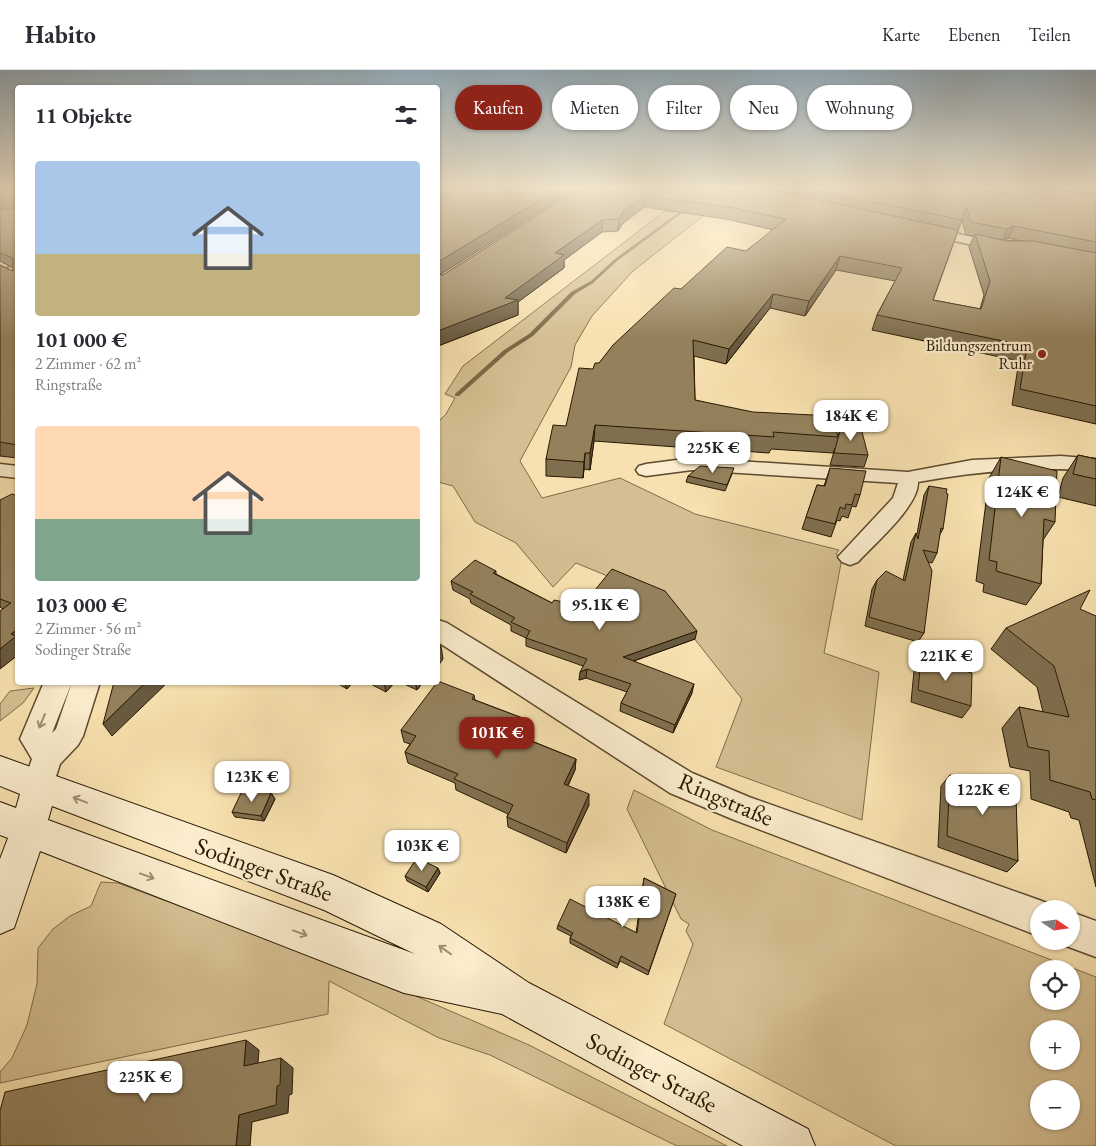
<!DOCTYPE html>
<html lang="de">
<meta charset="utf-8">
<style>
body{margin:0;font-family:"EB Garamond",serif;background:#f7f7f7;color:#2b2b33;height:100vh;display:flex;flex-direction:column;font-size:19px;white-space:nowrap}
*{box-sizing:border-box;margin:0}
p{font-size:16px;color:#7c7c81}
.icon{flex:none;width:28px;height:28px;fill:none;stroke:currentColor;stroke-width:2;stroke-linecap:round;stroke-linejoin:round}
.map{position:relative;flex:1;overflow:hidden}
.panel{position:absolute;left:15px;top:15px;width:425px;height:600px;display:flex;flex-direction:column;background:#fff;border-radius:5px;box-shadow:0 1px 4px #0004}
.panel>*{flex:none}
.hud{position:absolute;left:455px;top:15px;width:475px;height:45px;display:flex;gap:10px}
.needle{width:32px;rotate:103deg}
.controls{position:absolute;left:1030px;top:830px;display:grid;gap:10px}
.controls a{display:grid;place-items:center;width:50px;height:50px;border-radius:50%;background:#fff;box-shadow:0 1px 4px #0004;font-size:25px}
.price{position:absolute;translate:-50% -42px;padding:0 11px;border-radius:10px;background:#fff;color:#222;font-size:16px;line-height:32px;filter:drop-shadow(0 1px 2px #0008)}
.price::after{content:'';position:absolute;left:50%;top:30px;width:15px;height:11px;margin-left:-8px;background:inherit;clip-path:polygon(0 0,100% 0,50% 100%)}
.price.current{background:#8f2418;color:#fff}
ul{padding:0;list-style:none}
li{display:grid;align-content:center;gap:10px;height:265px;padding:0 20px}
li span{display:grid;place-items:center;height:155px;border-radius:5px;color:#555}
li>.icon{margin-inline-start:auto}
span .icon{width:90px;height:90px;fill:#fffc;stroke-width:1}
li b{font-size:21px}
h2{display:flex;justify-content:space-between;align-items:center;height:60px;padding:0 20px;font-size:21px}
.pill{padding:0 18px;border-radius:22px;background:#fff;box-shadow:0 1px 4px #0004;font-size:18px;line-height:45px}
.pill.current{background:#8f2418;color:#fff}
header{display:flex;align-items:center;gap:30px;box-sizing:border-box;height:70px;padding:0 25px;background:#fff;border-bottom:1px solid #e1e1e2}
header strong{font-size:24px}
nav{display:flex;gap:28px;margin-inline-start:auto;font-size:18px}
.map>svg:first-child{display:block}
</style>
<header>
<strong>Habito</strong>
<nav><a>Karte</a><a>Ebenen</a><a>Teilen</a></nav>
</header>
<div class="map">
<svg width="1096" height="1076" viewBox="0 0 1096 1076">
<rect width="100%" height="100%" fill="#f8e1b0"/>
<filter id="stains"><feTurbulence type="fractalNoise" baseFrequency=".004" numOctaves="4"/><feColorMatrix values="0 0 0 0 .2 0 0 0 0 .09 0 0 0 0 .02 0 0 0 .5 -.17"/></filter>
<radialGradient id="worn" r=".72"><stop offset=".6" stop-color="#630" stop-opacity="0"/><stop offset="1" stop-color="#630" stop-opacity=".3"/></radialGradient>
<!-- green -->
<g fill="#d5bf92" stroke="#7e6c4a" fill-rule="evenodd">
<path d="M700,121L726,128L633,201L592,246L575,275L571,297L520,391L542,428L620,408L695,444L839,480L836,484L842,488L824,583L879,602L862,750L716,697L742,629L663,529L576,493L553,517L516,473L475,452L453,416L438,412V352L446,344L455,328L445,324L463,296L665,141L672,142Z"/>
<path d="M34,618L23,633L0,651V634L10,621Z"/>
<path d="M634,720L712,760L1096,907V1076H896L664,954L693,874L686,861L689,854L681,849L627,739ZM1039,899H1071V931H1039ZM1039,959H1071V991H1039ZM1039,1019H1071V1051H1039Z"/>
<path d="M101,812L118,813L374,908L529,975L727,1076H677L490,985L439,968L329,911L328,944L0,1013V1002L12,988L27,955L37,914L38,878L53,859L70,846L91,836Z"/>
</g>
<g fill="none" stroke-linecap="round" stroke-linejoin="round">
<!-- stream -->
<path fill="#7a6846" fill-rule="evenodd" d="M686,137L689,138L617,191L593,213L575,224L533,266L508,282L459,326H455V324L504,280L529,264L571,222L591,211L615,189Z"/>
<defs>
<g id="street">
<path d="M922,156L1005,174L1011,178L1005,182L918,163L916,160Z"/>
<path d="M18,195V203L0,208V200Z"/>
<path d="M1061,386L1096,389V401C1036,396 977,401 918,412C919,436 874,474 858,492L850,495L842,492L838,487L893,428L898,413L692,400L646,406L639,404L636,400L639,396L646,394L692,388L908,402L972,390Z"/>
<path d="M0,394L18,396V408L0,406Z"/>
<path d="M438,550L447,553L692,703L749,727L1039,830L1052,835L1053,839H1039V866L732,749L670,723L438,572Z"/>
<path d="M44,612H72L52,663L56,659L72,612H100L83,666L78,675L60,694L50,725L39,729L28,725L23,715L32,689L20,669Z"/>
<path d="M1071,842L1096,851V887L1058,873L1071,871Z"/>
</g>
<path id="secondary" d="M0,686L333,805L441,854L529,913L808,1059L815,1076H743L502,944L404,923L40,781L14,858L0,864V789L8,768L0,765V732L16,738L20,724L0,716ZM52,736L324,840L415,884L48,750Z"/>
</defs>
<!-- street casing -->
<use href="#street" stroke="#5c4a2d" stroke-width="3"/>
<!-- secondary casing -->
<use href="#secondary" stroke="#281801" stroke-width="2"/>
<!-- street -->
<use href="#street" fill="#faeccc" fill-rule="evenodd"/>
<!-- secondary -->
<use href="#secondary" fill="#faeccc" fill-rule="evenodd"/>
</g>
<!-- wall -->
<g fill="#7f6f4f" stroke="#281801" fill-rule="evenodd">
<path d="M0,117H18V388L0,386V195L13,201V198L0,191Z"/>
<path d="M438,117H579L439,205H443L582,117H1096V354L1012,335L1019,291L872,260L877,245L895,211L836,200L805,246L770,238L726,294L694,286L695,330L838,366L841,357L868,385L864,397L830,395L835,378L833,383L771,379L769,383L742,381L738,389L716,388L718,380L594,371L590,400L584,399L583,408L546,406V389L566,356L593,299L599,293L681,219L746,181L774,160L726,149L644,137L622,154L618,161L602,162L564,190V198L518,232V245L438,276ZM962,150L966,165L974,166L969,177L984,225L980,239L933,230ZM1008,168L1022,171L1005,170Z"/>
<path d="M1078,385L1096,389V436L1058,427L1063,408Z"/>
<path d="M1001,387L1055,452L1043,470L1041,514L1026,535L983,522L984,514L976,511L989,408Z"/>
<path d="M830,398L860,425L856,437L852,436L848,448L842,446L840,451L837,450L831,467L802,459L817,415L824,416Z"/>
<path d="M732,404L725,421L686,412L688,406Z"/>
<path d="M929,416L943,459L939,466L937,483L932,493L928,492L924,563L918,572L865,556L872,519L877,510H903L911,472L916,463L917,464L924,425Z"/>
<path d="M0,430L18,585L3,539L0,537Z"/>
<path d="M496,501V504L552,533L695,569L634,591L692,623L673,663L620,641L621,633L627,622L586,608L579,610L583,596L526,576V568L511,561V555L471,533L470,529L453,520L451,511Z"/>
<path d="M1096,546V817L1079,750L1071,748L1069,742L1031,729L1030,701L1010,697L1002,658L1019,637L1043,642L1037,617L991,579L1006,558Z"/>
<path d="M921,589L971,636L962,648L911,632L914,601Z"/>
<path d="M335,612H353L347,619Z"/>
<path d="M367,612H395L386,622Z"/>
<path d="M400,612H423L417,620Z"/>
<path d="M474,625L475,630L525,649V661L522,667L576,689L575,700L568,716L589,735L566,783L508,757L507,747L508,744L456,720L455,713L408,693L405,682L410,674L404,672L401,660Z"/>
<path d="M950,705L964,709L968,705L998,721L1018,791L1007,802L938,777L941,716Z"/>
<path d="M271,723L275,729L264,751L235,747L232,742Z"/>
<path d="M438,798L440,803L428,822L407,811L405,806Z"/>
<path d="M644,808L676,824L648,905L620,891L617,898L570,873V868L571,866L557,859L558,855L636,863Z"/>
</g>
<!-- shaded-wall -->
<g fill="#685a40" stroke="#281801">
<path d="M441,117H464L438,131V119Z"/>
<path d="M561,117H579L438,206V192Z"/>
<path d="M645,126L644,137L622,154L618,161L619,149L623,141Z"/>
<path d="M12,129L18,139L0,144V132Z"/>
<path d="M602,150V162L564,190V198L518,232V245L438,276V261L505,228L555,183Z"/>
<path d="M1014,156L1008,168L1002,172L1007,159Z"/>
<path d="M840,186L836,200L805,246L809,231Z"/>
<path d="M773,224L770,238L726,294L729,279Z"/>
<path d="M595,355L594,371L590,400V383Z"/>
<path d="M745,365L742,381L738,389L742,373Z"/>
<path d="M585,383L584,399L583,408L584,392Z"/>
<path d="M18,559V585L0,599V579L11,564Z"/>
<path d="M697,561L695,569L622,595L623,587Z"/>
<path d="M441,576L443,589L438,596V580Z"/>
<path d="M587,599L586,608L579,610L580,602Z"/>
<path d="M146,612H168L112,666L103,654Z"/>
<path d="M344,612H353L347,619Z"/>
<path d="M384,612H395L386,622Z"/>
<path d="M415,612H423L417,620Z"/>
<path d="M694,614L692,623L673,663L675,655Z"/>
<path d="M525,649V661L517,677L516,665Z"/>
<path d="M576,689L575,700L563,725L564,714Z"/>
<path d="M271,723L275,729L264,751L261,746Z"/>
<path d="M589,724V735L566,783L567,773Z"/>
<path d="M438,798L440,803L428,822L426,817Z"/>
<path d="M246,970L259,980L257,1005L244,996Z"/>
<path d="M281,988L293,998L292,1024L289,1025L288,1043L252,1052L250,1076H236L239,1045L277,1016Z"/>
</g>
<!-- building -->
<g fill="#94815c" stroke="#281801">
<path d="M0,117H18V375L0,372V195L13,201V188L0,183V140L14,138L15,130L12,129L0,132Z"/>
<path d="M463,117H561L438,192V129Z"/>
<path d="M582,117H760L958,160L933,230L981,239L990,211L975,164L1007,171H1033L1096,183V336L1020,319L1027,276L877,245L902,198L840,186L809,231L773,224L729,279L693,270L695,330L753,342L833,346L838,367L773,362L774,367L745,365L742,373L719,372L728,364L595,355L590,383H585L584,392L546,389L553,355L566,356L579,298L593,299L595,293H599L613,275L674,218L681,219L727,177L746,181L786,149L728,137L645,126L623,141L619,149L602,150L555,183L564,185L505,228L518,230L438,261V205H443Z"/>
<path d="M797,117H967L1005,124L1013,120L1009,117H1042L1096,126V172L1014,156L1007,159L971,152L966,137L962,150Z"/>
<path d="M841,357L861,358L868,385L834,383Z"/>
<path d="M1078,385L1096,389V409L1073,404Z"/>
<path d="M1001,387L1057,401L1055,452L1044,449L1041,514L996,501L997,492L989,490Z"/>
<path d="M700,396L734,398L727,415L688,406Z"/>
<path d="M830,398L866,401L860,425L855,424L852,435L846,434L845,439L840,437L835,454L806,447L817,415L825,416Z"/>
<path d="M929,416L947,419L946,423L948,424L943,459L941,458L937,483L923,480L932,501L924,563L869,547L877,510L886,501L905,511L916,463L918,469Z"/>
<path d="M12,424L18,426V559L11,564L16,566L0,579V541L11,533L0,529V430Z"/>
<path d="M475,490L496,501L493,503L552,533L554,530L582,536L612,499L665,521L697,561L623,587L694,614L675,655L621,633L631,614L587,599L580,602L587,589L526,568L530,561L511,552L515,548L470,524L473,522L451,511Z"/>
<path d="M1090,520L1080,539L1096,546V730L1092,729L1090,722L1050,710L1049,681L1028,677L1019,637L1069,647L1054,596L1006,558Z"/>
<path d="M438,575L441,576L438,580Z"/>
<path d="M921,589L972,603L971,636L918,620Z"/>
<path d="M438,611L474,625L472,629L525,649L516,665L576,689L564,714L589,724L567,773L507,747L513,735L454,709L458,704L405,682L416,666L401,660Z"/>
<path d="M114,612H146L103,654Z"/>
<path d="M950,705L968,711V705L998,714V721L1016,726L1018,791L947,766Z"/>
<path d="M243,719L271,723L261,746L232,742Z"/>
<path d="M417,788L438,798L426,817L405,806Z"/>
<path d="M644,808L676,824L649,901L621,886L618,894L570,868L573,863L558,855L570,829L637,863Z"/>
<path d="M246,970L244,996L281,988L280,1015L277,1016L276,1035L239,1045L236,1076H0V1041L5,1022Z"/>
</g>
<!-- one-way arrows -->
<defs><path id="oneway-shaft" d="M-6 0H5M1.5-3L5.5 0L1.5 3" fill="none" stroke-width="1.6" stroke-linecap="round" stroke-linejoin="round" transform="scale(1.25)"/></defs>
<g stroke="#9c8d71">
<use href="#oneway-shaft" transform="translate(42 651) rotate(112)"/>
<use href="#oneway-shaft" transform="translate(80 730) rotate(-159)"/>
<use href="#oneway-shaft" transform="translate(147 806) rotate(20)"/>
<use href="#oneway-shaft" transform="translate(300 863) rotate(20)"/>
<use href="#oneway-shaft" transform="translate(445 880) rotate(-145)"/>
</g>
<!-- sky -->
<linearGradient id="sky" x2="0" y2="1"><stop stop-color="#92abba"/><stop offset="0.44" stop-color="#fcf2db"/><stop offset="1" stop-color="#fcf2db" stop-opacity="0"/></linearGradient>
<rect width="1096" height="268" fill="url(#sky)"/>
<!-- markers -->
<circle fill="#8f2418" stroke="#faeccc" stroke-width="2" cx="1042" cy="284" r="5"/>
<g text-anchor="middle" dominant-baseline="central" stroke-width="4.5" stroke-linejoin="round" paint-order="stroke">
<!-- far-poi labels -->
<g font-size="16" fill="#281801" stroke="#faeccc" text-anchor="end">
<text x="1032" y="275">Bildungszentrum<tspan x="1032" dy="18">Ruhr</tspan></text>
</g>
<!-- near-street labels -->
<g font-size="24" fill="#281801" stroke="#faeccc">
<text transform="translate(726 729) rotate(23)">Ringstraße</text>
<text transform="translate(264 799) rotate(20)">Sodinger Straße</text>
<text transform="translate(652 1002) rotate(28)">Sodinger Straße</text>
</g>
</g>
<rect width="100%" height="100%" filter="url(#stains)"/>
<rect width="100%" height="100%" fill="url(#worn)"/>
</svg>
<div class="controls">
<a><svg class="needle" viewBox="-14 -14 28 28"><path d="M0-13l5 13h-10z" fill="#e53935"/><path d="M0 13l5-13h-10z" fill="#7c7c81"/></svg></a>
<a><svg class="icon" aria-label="locate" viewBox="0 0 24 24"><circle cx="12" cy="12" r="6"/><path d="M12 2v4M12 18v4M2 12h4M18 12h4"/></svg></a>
<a>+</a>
<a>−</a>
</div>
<b class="price" style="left:851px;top:372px">184K €</b>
<b class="price" style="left:713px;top:404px">225K €</b>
<b class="price" style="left:1022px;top:448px">124K €</b>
<b class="price" style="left:600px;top:561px">95.1K €</b>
<b class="price" style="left:946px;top:612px">221K €</b>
<b class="price current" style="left:497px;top:689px">101K €</b>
<b class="price" style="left:252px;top:733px">123K €</b>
<b class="price" style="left:983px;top:746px">122K €</b>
<b class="price" style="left:422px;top:802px">103K €</b>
<b class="price" style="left:623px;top:858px">138K €</b>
<b class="price" style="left:145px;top:1033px">225K €</b>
<div class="hud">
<a class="pill current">Kaufen</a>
<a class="pill">Mieten</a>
<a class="pill">Filter</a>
<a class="pill">Neu</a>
<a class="pill">Wohnung</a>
</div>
<section class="panel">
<h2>11 Objekte<svg class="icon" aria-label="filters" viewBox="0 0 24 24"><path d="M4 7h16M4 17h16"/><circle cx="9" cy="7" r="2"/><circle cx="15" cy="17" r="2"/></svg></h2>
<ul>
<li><span style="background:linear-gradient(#a9c7e8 60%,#c2b280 0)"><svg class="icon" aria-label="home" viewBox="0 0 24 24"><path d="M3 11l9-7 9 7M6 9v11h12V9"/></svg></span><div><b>101 000 €</b><p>2 Zimmer · 62 m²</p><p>Ringstraße</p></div></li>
<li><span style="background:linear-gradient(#ffd9b3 60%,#7fa58c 0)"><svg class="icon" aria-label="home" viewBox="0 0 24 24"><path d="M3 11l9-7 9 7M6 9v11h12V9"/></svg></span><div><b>103 000 €</b><p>2 Zimmer · 56 m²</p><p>Sodinger Straße</p></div></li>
</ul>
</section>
</div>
